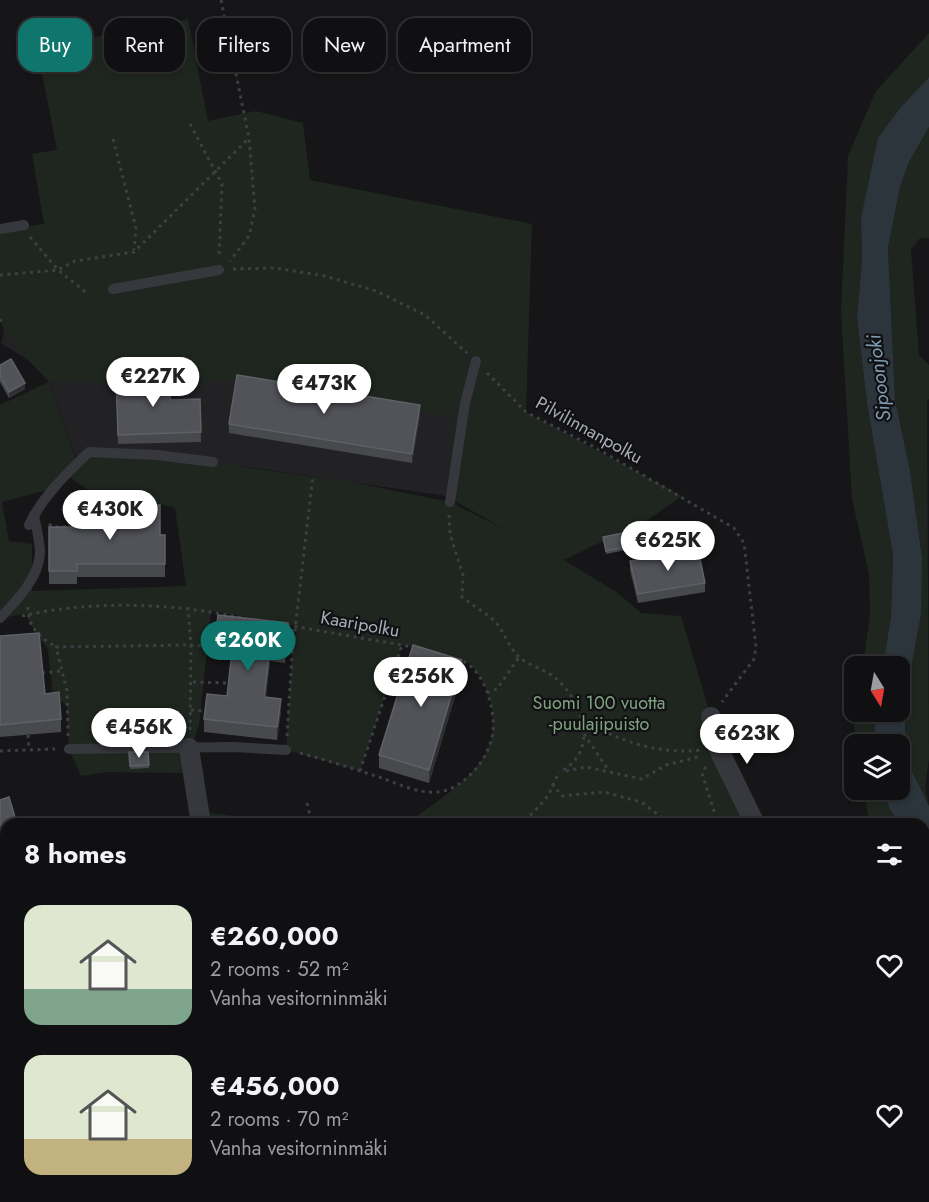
<!DOCTYPE html>
<meta charset="utf-8">
<style>
body{margin:0;font-family:Jost,sans-serif;background:#19191b;color:#f1f3f6;height:100vh;display:flex;flex-direction:column;font-size:22px;white-space:nowrap}
*{box-sizing:border-box;margin:0}
p{font-size:20px;color:#9c9d9f}
.icon{flex:none;width:33px;height:33px;fill:none;stroke:currentColor;stroke-width:2;stroke-linecap:round;stroke-linejoin:round}
.map{position:relative;flex:1;overflow:hidden}
.side{position:absolute;left:0px;top:818px;width:930px;height:386px;display:flex;flex-direction:column;background:#101012;border-radius:18px 18px 0 0;box-shadow:0 3px 9px #0003,0 0 0 2px #303032}
.side>*{flex:none}
.banner{position:absolute;left:18px;top:18px;width:600px;height:54px;display:flex;gap:12px}
.needle{width:39px;rotate:169deg}
.fabs{position:absolute;left:844px;top:656px;display:grid;gap:12px}
.fabs a{display:grid;place-items:center;width:66px;height:66px;border-radius:12px;background:#101012;box-shadow:0 3px 9px #0003,0 0 0 2px #303032;font-size:30px}
.price{position:absolute;translate:-50% -51px;padding:0 14px;border-radius:21px;background:#fff;color:#222;font-size:20px;line-height:39px;filter:drop-shadow(0 2px 3px #0008)}
.price::after{content:'';position:absolute;left:50%;top:36px;width:18px;height:14px;margin-left:-9px;background:inherit;clip-path:polygon(0 0,100% 0,50% 100%)}
.price.selected{background:#0f766e;color:#fff}
ul{padding:0;list-style:none}
li{display:flex;align-items:center;gap:18px;height:150px;padding:0 24px}
li span{display:grid;place-items:center;flex:none;width:168px;height:120px;border-radius:18px;color:#555}
li>.icon{margin-inline-start:auto}
span .icon{width:72px;height:72px;fill:#fffc;stroke-width:1}
li b{font-size:26px}
h2{display:flex;justify-content:space-between;align-items:center;height:72px;padding:0 24px;font-size:26px}
.pill{padding:0 21px;border-radius:18px;background:#101012;box-shadow:0 3px 9px #0003,0 0 0 2px #303032;font-size:21px;line-height:54px}
.pill.selected{background:#0f766e;color:#fff}
.map>svg:first-child{display:block}
</style>
<div class="map">
<svg width="929" height="1202" viewBox="0 0 929 1202">
<rect width="100%" height="100%" fill="#161618"/>
<!-- built -->
<path fill="#222225" d="M103,300L458,399L446,496L249,467L78,463L49,382L29,361L1,343L4,330Z"/>
<!-- green -->
<g fill="#1e261f" fill-rule="evenodd">
<path d="M188,19L208,121L256,111L303,123L310,180L532,224L526,412L682,496L649,519L564,560L615,591L641,613L681,616L711,717L755,823H412L414,818C437,801 464,785 481,761C501,734 495,686 469,664C456,653 419,649 402,645L360,771L286,750L292,655L297,626L211,611L199,725L183,773L107,772L81,776L69,749L67,706L53,695L48,650L29,622L27,614L0,618V405L49,382L4,330L0,319V230L44,224L32,154L57,150L37,48ZM242,379L455,417L446,496L506,530L450,502L352,482L157,455L89,452L77,462L49,382L191,383ZM66,475L90,491L137,498L175,508L186,586L32,591V544L9,541L2,502L54,488Z"/>
<path d="M929,33V77L901,107L861,218L862,261L857,318L867,403L893,555L891,616L883,666H863L870,615L869,573L852,499L841,312L848,156L876,91Z"/>
<path d="M929,127V238H920L911,250L919,355L929,365V399L927,401L929,759L925,786L929,806L908,763L905,727L922,557L910,471L895,399L888,248L900,187L909,162Z"/>
<path d="M856,711H876L874,744H857L854,726Z"/>
<path d="M864,789H883L890,810L901,823H869Z"/>
<path d="M200,812L295,823H201Z"/>
<path d="M924,855L929,862V1095H924Z"/>
<path d="M6,890V1084L0,1086V891Z"/>
<path d="M204,1197H479L463,1202H205Z"/>
<path d="M612,1197H919L918,1202H609Z"/>
</g>
<!-- water -->
<path fill="#2c353c" d="M929,77V127L909,162L900,187L888,248L895,399L910,471L922,557L921,614L908,683L905,727L908,763L929,806V862L924,855V824L901,823L890,810L883,789H900V744H874L876,711H900V666H883L891,616L893,555L867,403L857,318L862,261L861,218L878,138L901,107Z"/>
<g fill="none" stroke-linecap="round" stroke-linejoin="round">
<!-- path -->
<g stroke="#3d3f44" stroke-width="3" stroke-dasharray="3 4.5" stroke-linecap="butt">
<path d="M221,0L249,138L255,209L249,236L230,261"/>
<path d="M190,124L222,184L219,258"/>
<path d="M113,139L136,228L134,250"/>
<path d="M30,237L58,270L75,261L134,252L249,138"/>
<path d="M233,269L275,268L325,276L376,291L425,315L467,353"/>
<path d="M0,275L58,270L88,294"/>
<path d="M0,319L1,323"/>
<path d="M487,373L526,412L598,449L734,528L744,543L756,647L754,659L722,702"/>
<path d="M449,515L450,534L463,575L462,597C473,606 489,614 498,625C505,635 510,648 518,656C527,665 544,669 554,677C584,701 600,753 559,772"/>
<path d="M49,524L53,527H80"/>
<path d="M28,607C27,627 41,638 56,647"/>
<path d="M188,607L191,645L216,647"/>
<path d="M22,616C90,600 175,603 242,618"/>
<path d="M287,625L413,647"/>
<path d="M429,651L451,657"/>
<path d="M42,673L63,671"/>
<path d="M193,682L230,683"/>
<path d="M487,693L497,689L519,657"/>
<path d="M191,710L206,711"/>
<path d="M582,720C620,741 658,755 701,750"/>
<path d="M584,734L607,768"/>
<path d="M28,735L29,748"/>
<path d="M68,736L67,691L56,647L191,645L190,732"/>
<path d="M287,736L292,655L313,475"/>
<path d="M0,751L55,749"/>
<path d="M300,753C327,760 353,769 379,777C396,783 419,794 437,792C464,790 491,757 493,731C495,708 484,668 460,660"/>
<path d="M706,767L702,773L718,824"/>
<path d="M360,771L402,645"/>
<path d="M566,771L586,767L642,779L666,765L702,756"/>
<path d="M552,784L562,796L604,792L641,802L671,824"/>
<path d="M307,803L312,824"/>
<path d="M518,824L533,813L548,796L559,772"/>
<path d="M0,946L6,954"/>
<path d="M0,1026L6,1016"/>
<path d="M572,1202L587,1197"/>
<path d="M872,1202L874,1197"/>
</g>
<!-- service -->
<g stroke="#37383d" stroke-width="10">
<path d="M0,229L24,225"/>
<path d="M113,289L219,270"/>
<path d="M450,502L465,403L476,361"/>
<path d="M29,525C43,496 66,474 89,452L157,455L213,462"/>
<path d="M0,618C16,601 39,578 40,553C40,541 36,527 34,515"/>
<path d="M69,749L233,747L286,750"/>
</g>
<!-- minor -->
<g stroke="#37383d" stroke-width="20">
<path d="M711,717L718,748L755,824"/>
<path d="M189,748L201,824"/>
<path d="M201,1202L202,1197"/>
</g>
<!-- tertiary -->
<g stroke="#37383d" stroke-width="26">
<path d="M924,1104H929"/>
<path d="M503,1202L519,1197"/>
</g>
</g>
<!-- wall -->
<g fill="#47494d">
<path d="M0,365L25,389L9,398L0,382Z"/>
<path d="M116,376L163,387L170,400L200,399L201,442L118,444Z"/>
<path d="M420,415L412,463L229,433V424Z"/>
<path d="M49,527L165,535V577H77V584H49Z"/>
<path d="M603,537L626,547V550L606,554Z"/>
<path d="M630,561L705,583V592L638,603L630,570Z"/>
<path d="M0,636L45,694L61,719V732L0,737Z"/>
<path d="M288,636L285,663L270,661L266,697L281,711L277,740L204,732V719L227,696L231,655L215,653V641Z"/>
<path d="M462,673L429,783L379,768V755Z"/>
<path d="M129,752H148L149,768L130,769Z"/>
<path d="M6,1078V1130H5L0,1114V1080Z"/>
<path d="M42,1197H86L87,1202H44Z"/>
</g>
<!-- shaded-wall -->
<g fill="#2f3033">
<path d="M25,383V389L9,398V392Z"/>
<path d="M420,405V415L412,463V454Z"/>
<path d="M288,623V636L285,663V650Z"/>
<path d="M270,649V661L264,709V697Z"/>
<path d="M462,660V673L429,783V770Z"/>
<path d="M281,699V711L277,740V727Z"/>
<path d="M6,869V879L0,880V871Z"/>
<rect x="5" y="1117" width="1" height="13"/>
</g>
<!-- building -->
<g fill="#525359" stroke="#5f6168" stroke-width="1.5">
<path d="M11,359L25,383L9,392L0,376V365Z"/>
<path d="M163,375V387L170,386V400L200,399L201,432L118,435L116,376Z"/>
<path d="M237,375L420,405L412,454L229,424Z"/>
<path d="M123,505H160V535H165V564H77V571H49V527H79V521H124Z"/>
<path d="M623,533L626,547L606,551L603,537Z"/>
<path d="M698,549L705,583L638,594L630,561Z"/>
<path d="M218,615L288,623L285,650L270,649L264,697L281,699L277,727L204,719L207,694L227,696L233,643L215,641Z"/>
<path d="M39,633L45,694L59,692L61,719L0,725V636Z"/>
<path d="M413,645L462,660L429,770L379,755Z"/>
<path d="M129,752H148L149,765L130,766Z"/>
<path d="M9,797L17,824H6V869L0,871V800Z"/>
<path d="M6,1078V1117H5L0,1102V1080Z"/>
<path d="M46,1197H86L87,1202H48Z"/>
</g>
<g text-anchor="middle" dominant-baseline="central" stroke-width="4.5" stroke-linejoin="round" paint-order="stroke">
<!-- street labels -->
<g font-size="18" fill="#a8adb8" stroke="#111113">
<text transform="translate(589 430) rotate(29)">Pilvilinnanpolku</text>
<text transform="translate(360 624) rotate(10)">Kaaripolku</text>
</g>
<!-- park labels -->
<g font-size="18" fill="#7fa381" stroke="#111113">
<text x="599" y="703">Suomi 100 vuotta<tspan x="599" dy="21">-puulajipuisto</tspan></text>
</g>
<!-- water labels -->
<g font-size="20" font-style="italic" fill="#7f9bb3" stroke="#111113">
<text transform="translate(879 378) rotate(-97)">Sipoonjoki</text>
</g>
</g>
</svg>
<div class="fabs">
<a><svg class="needle" viewBox="-14 -14 28 28"><path d="M0-13l5 13h-10z" fill="#e53935"/><path d="M0 13l5-13h-10z" fill="#9c9d9f"/></svg></a>
<a><svg class="icon" aria-label="layers" viewBox="0 0 24 24"><path d="M12 4l9 5-9 5-9-5zM3 14l9 5 9-5"/></svg></a>
</div>
<b class="price" style="left:153px;top:408px">€227K</b>
<b class="price" style="left:324px;top:415px">€473K</b>
<b class="price" style="left:110px;top:541px">€430K</b>
<b class="price" style="left:668px;top:572px">€625K</b>
<b class="price selected" style="left:248px;top:672px">€260K</b>
<b class="price" style="left:421px;top:708px">€256K</b>
<b class="price" style="left:139px;top:759px">€456K</b>
<b class="price" style="left:747px;top:765px">€623K</b>
<div class="banner">
<a class="pill selected">Buy</a>
<a class="pill">Rent</a>
<a class="pill">Filters</a>
<a class="pill">New</a>
<a class="pill">Apartment</a>
</div>
<section class="side">
<h2>8 homes<svg class="icon" aria-label="filters" viewBox="0 0 24 24"><path d="M4 7h16M4 17h16"/><circle cx="9" cy="7" r="2"/><circle cx="15" cy="17" r="2"/></svg></h2>
<ul>
<li><span style="background:linear-gradient(#dfe7d0 70%,#7fa58c 0)"><svg class="icon" aria-label="home" viewBox="0 0 24 24"><path d="M3 11l9-7 9 7M6 9v11h12V9"/></svg></span><div><b>€260,000</b><p>2 rooms · 52 m²</p><p>Vanha vesitorninmäki</p></div><svg class="icon" aria-label="heart" viewBox="0 0 24 24"><path d="M12 20l-8-8c-3-5 5-10 8-4 3-6 11-1 8 4z"/></svg></li>
<li><span style="background:linear-gradient(#dfe7d0 70%,#c2b280 0)"><svg class="icon" aria-label="home" viewBox="0 0 24 24"><path d="M3 11l9-7 9 7M6 9v11h12V9"/></svg></span><div><b>€456,000</b><p>2 rooms · 70 m²</p><p>Vanha vesitorninmäki</p></div><svg class="icon" aria-label="heart" viewBox="0 0 24 24"><path d="M12 20l-8-8c-3-5 5-10 8-4 3-6 11-1 8 4z"/></svg></li>
</ul>
</section>
</div>
